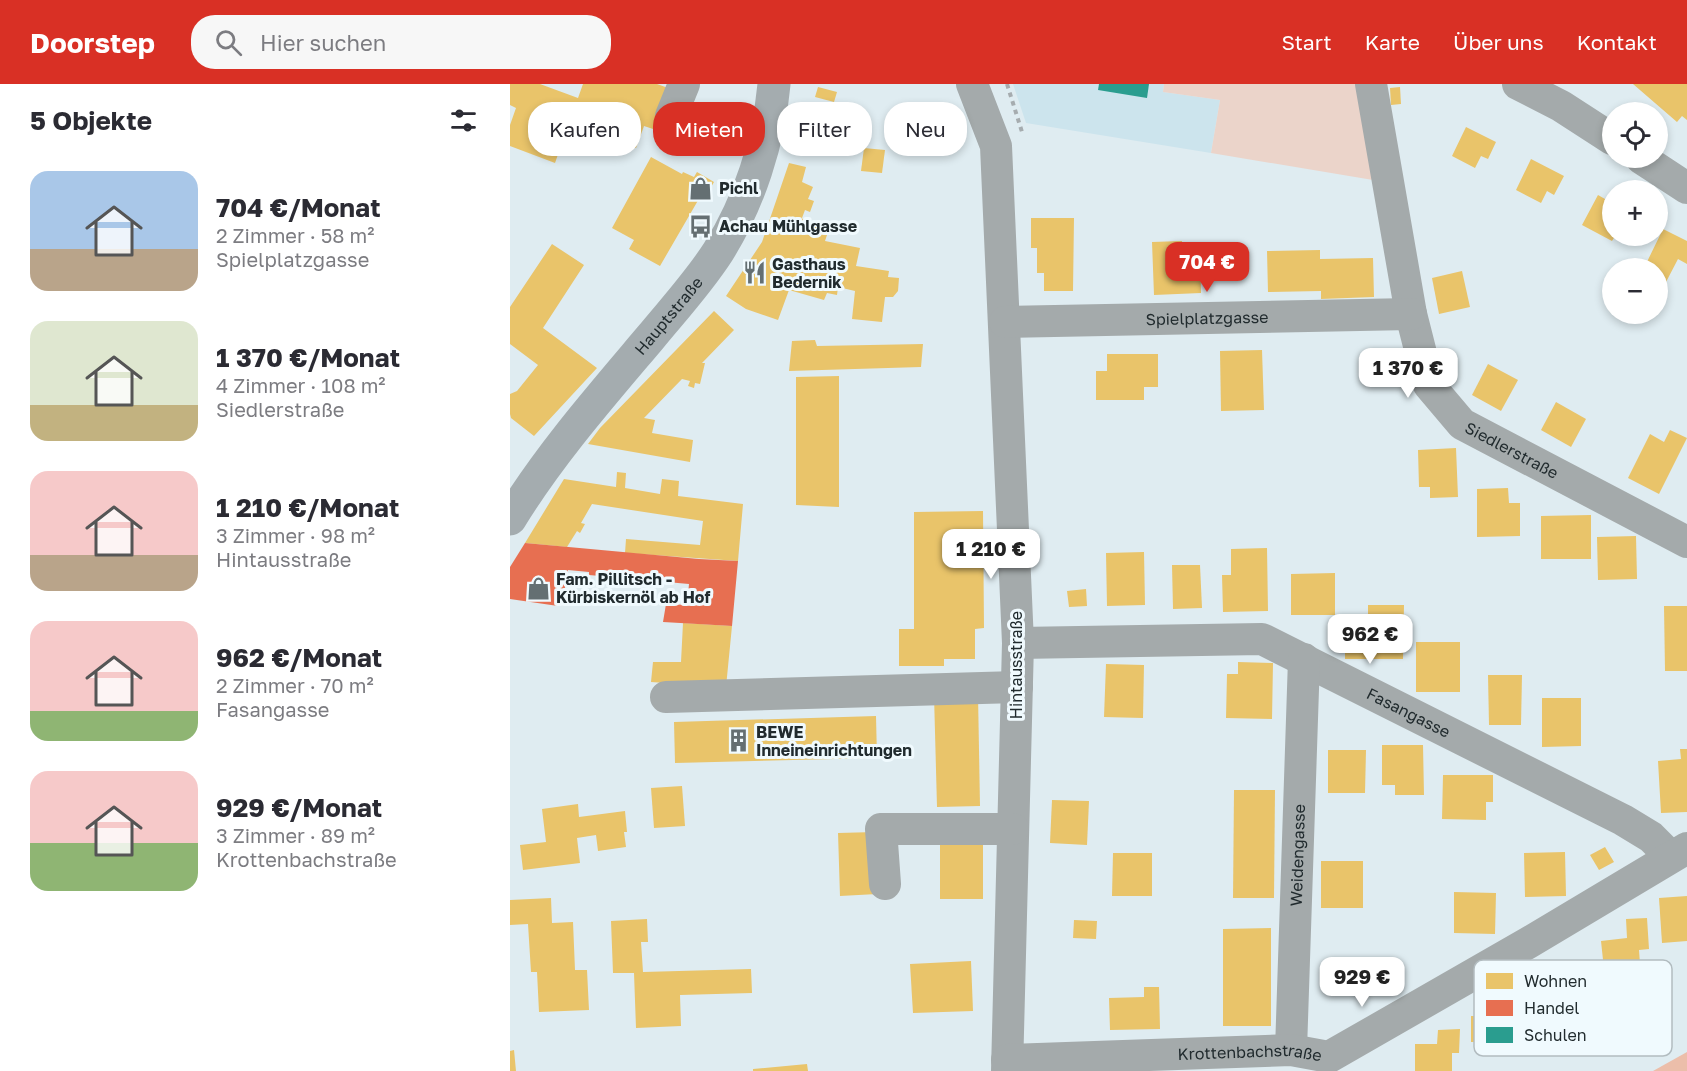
<!DOCTYPE html>
<html lang="de">
<meta charset="utf-8">
<style>
body{margin:0;font-family:"Golos Text",sans-serif;background:#f7f7f7;color:#2b2b33;height:100vh;display:flex;flex-direction:column;font-size:22px;white-space:nowrap}
*{box-sizing:border-box;margin:0}
p{font-size:20px;color:#7c7c81}
.icon{flex:none;width:33px;height:33px;fill:none;stroke:currentColor;stroke-width:2;stroke-linecap:round;stroke-linejoin:round}
.map{position:relative;flex:1;overflow:hidden}
.sheet{display:flex;flex-direction:column;background:#fff;width:510px}
.sheet>*{flex:none}
.top-card{position:absolute;left:18px;top:18px;width:570px;height:54px;display:flex;gap:12px}
.controls{position:absolute;left:1092px;top:18px;display:grid;gap:12px}
.controls a{display:grid;place-items:center;width:66px;height:66px;border-radius:50%;background:#fff;box-shadow:0 3px 9px #0003;font-size:30px}
.price{position:absolute;translate:-50% -51px;padding:0 14px;border-radius:12px;background:#fff;color:#222;font-size:20px;line-height:39px;filter:drop-shadow(0 2px 3px #0008)}
.price::after{content:'';position:absolute;left:50%;top:36px;width:18px;height:14px;margin-left:-9px;background:inherit;clip-path:polygon(0 0,100% 0,50% 100%)}
.price.current{background:#d93025;color:#fff}
ul{padding:0;list-style:none}
li{display:flex;align-items:center;gap:18px;height:150px;padding:0 30px}
li span{display:grid;place-items:center;flex:none;width:168px;height:120px;border-radius:18px;color:#555}
li>.icon{margin-inline-start:auto}
span .icon{width:72px;height:72px;fill:#fffc;stroke-width:1}
li b{font-size:26px}
h2{display:flex;justify-content:space-between;align-items:center;height:72px;padding:0 30px;font-size:26px}
.pill{padding:0 21px;border-radius:24px;background:#fff;box-shadow:0 3px 9px #0003;font-size:21px;line-height:54px}
.pill.current{background:#d93025;color:#fff}
header{display:flex;align-items:center;gap:36px;box-sizing:border-box;height:84px;padding:0 30px;background:#d93025;color:#fff}
header strong{font-size:28px}
nav{display:flex;gap:33px;margin-inline-start:auto;font-size:21px}
.search{width:420px;height:54px;background:#f7f7f7;display:flex;align-items:center;gap:15px;box-sizing:border-box;padding:0 21px;border-radius:24px;color:#7c7c81;font-size:22px}
main{display:flex;flex:1;min-height:0}
.map>svg:first-child{display:block}
</style>
<header>
<strong>Doorstep</strong>
<div class="search"><svg class="icon" aria-label="search" viewBox="0 0 24 24"><circle cx="10" cy="10" r="6"/><path d="M15 15l6 6"/></svg>Hier suchen</div>
<nav><a>Start</a><a>Karte</a><a>Über uns</a><a>Kontakt</a></nav>
</header>
<main>
<section class="sheet">
<h2>5 Objekte<svg class="icon" aria-label="filters" viewBox="0 0 24 24"><path d="M4 7h16M4 17h16"/><circle cx="9" cy="7" r="2"/><circle cx="15" cy="17" r="2"/></svg></h2>
<ul>
<li><span style="background:linear-gradient(#a9c7e8 65%,#b9a48a 0)"><svg class="icon" aria-label="home" viewBox="0 0 24 24"><path d="M3 11l9-7 9 7M6 9v11h12V9"/></svg></span><div><b>704 €/Monat</b><p>2 Zimmer · 58 m²</p><p>Spielplatzgasse</p></div></li>
<li><span style="background:linear-gradient(#dfe7d0 70%,#c2b280 0)"><svg class="icon" aria-label="home" viewBox="0 0 24 24"><path d="M3 11l9-7 9 7M6 9v11h12V9"/></svg></span><div><b>1 370 €/Monat</b><p>4 Zimmer · 108 m²</p><p>Siedlerstraße</p></div></li>
<li><span style="background:linear-gradient(#f6c9c9 70%,#b9a48a 0)"><svg class="icon" aria-label="home" viewBox="0 0 24 24"><path d="M3 11l9-7 9 7M6 9v11h12V9"/></svg></span><div><b>1 210 €/Monat</b><p>3 Zimmer · 98 m²</p><p>Hintausstraße</p></div></li>
<li><span style="background:linear-gradient(#f6c9c9 75%,#8fb573 0)"><svg class="icon" aria-label="home" viewBox="0 0 24 24"><path d="M3 11l9-7 9 7M6 9v11h12V9"/></svg></span><div><b>962 €/Monat</b><p>2 Zimmer · 70 m²</p><p>Fasangasse</p></div></li>
<li><span style="background:linear-gradient(#f6c9c9 60%,#8fb573 0)"><svg class="icon" aria-label="home" viewBox="0 0 24 24"><path d="M3 11l9-7 9 7M6 9v11h12V9"/></svg></span><div><b>929 €/Monat</b><p>3 Zimmer · 89 m²</p><p>Krottenbachstraße</p></div></li>
</ul>
</section>
<div class="map">
<svg width="1177" height="987" viewBox="0 0 1177 987">
<rect width="100%" height="100%" fill="#dfecf1"/>
<!-- built -->
<path fill="#cce4ed" d="M503,0H654L653,8L710,16L701,69L516,39Z"/>
<!-- green -->
<path fill="#ebd4ca" d="M654,0H846L863,96L701,69L710,16L653,8Z"/>
<!-- forest -->
<path fill="#ecbeaa" d="M1177,968V987H1143Z"/>
<!-- homes -->
<g fill="#e9c46a">
<path d="M0,0H30L68,14L73,0H147L161,5L146,46L134,42L126,64L59,39L45,79L0,62V41L6,24L0,21Z"/>
<path d="M1123,0H1177V36L1172,32L1167,38Z"/>
<path d="M308,3L327,8L324,18L305,13Z"/>
<path d="M890,3L891,20L881,21L880,4Z"/>
<path d="M303,18L333,30L335,25L341,27L332,51L327,49L322,61L291,49Z"/>
<path d="M956,43L986,58L978,75L971,72L965,84L942,72Z"/>
<path d="M354,64L375,66L372,89L351,87Z"/>
<path d="M141,73L172,90L173,88L184,93L187,88L204,98L194,115L190,113L150,182L119,165L124,156L102,144Z"/>
<path d="M1021,75L1054,92L1044,111L1037,107L1031,119L1006,106Z"/>
<path d="M279,79L296,83L292,98L303,103L298,115L304,117L300,128L295,126L292,134L299,147H304L306,140L319,145L315,157L350,164L346,182L379,187L378,193L389,194L388,207L383,213H375L372,238L342,235L345,207L328,203L327,211L317,209L314,216L279,206L268,236L236,225L216,212L252,158Z"/>
<path d="M1088,111L1102,119V152H1105L1102,157L1072,141Z"/>
<path d="M521,134H564L563,207H534V189H527V164H521Z"/>
<path d="M1153,145L1177,157V180L1168,175L1156,198L1148,194V184H1134Z"/>
<path d="M672,157L673,172H690L691,209L644,211L642,158Z"/>
<path d="M42,160L74,181L33,244L87,284L24,352L1,334L0,330V310L7,307L28,281L0,260V223Z"/>
<path d="M810,166V175L863,174L864,213L811,215V207L758,208L757,167Z"/>
<path d="M952,187L960,223L929,230L922,194Z"/>
<path d="M204,227L224,246L192,279H195L190,300L185,299L184,304L178,302L180,297L172,295L134,334L145,336L142,349L183,356L180,378L78,360L90,344Z"/>
<path d="M305,256L307,262L413,260L411,283L279,287L282,257Z"/>
<path d="M752,266L754,326L711,327L710,267Z"/>
<path d="M597,270H648V303H634V316H586V287H597Z"/>
<path d="M978,280L1008,296L991,327L962,311Z"/>
<path d="M329,292V423L286,421V293Z"/>
<path d="M1046,318L1076,335L1061,363L1031,346Z"/>
<path d="M1160,346L1177,354L1149,410L1118,394L1140,350L1154,358Z"/>
<path d="M946,364L948,413L920,414V403H909L908,366Z"/>
<path d="M107,388L116,389L115,404L150,410L152,395L169,397L168,412L233,420L228,477L115,469L116,455L190,461L193,437L82,420L71,439L75,440L70,449L67,447L57,463L15,459L54,395L106,403Z"/>
<path d="M998,404L999,419H1010V452L967,453V405Z"/>
<path d="M473,427L474,544L465,545V575H434V582H389V545H404V428Z"/>
<path d="M1081,431V475H1031V432Z"/>
<path d="M1126,452L1127,495L1088,496L1087,453Z"/>
<path d="M757,464L758,527L713,528L712,491H721V465Z"/>
<path d="M634,468L635,521L597,522L596,469Z"/>
<path d="M662,481H690L692,524L663,525Z"/>
<path d="M825,489V531H781V490Z"/>
<path d="M576,505L577,522L559,523L557,507Z"/>
<path d="M858,521H894L893,575H835V534L858,535Z"/>
<path d="M1154,522H1177V587H1155Z"/>
<path d="M173,539L222,542L216,603L141,598L143,578H171Z"/>
<rect x="906" y="558" width="44" height="50"/>
<path d="M728,578L763,579L762,635L716,634L717,590H728Z"/>
<path d="M596,580L634,581L633,634L594,633Z"/>
<path d="M978,591H1012L1011,641H979Z"/>
<path d="M468,610L470,722L427,723L424,611Z"/>
<path d="M1032,614H1071V662L1032,663Z"/>
<path d="M366,632L367,674L165,679L164,638Z"/>
<path d="M872,661H913L914,711H885V701H872Z"/>
<path d="M1170,665H1177V728L1151,729L1148,677L1171,675Z"/>
<path d="M818,666H856L855,709H818Z"/>
<path d="M933,691H983V718H976V736L932,735Z"/>
<path d="M172,702L175,742L144,744L141,704Z"/>
<path d="M724,706H765L764,814H723Z"/>
<path d="M542,716L579,717L577,761L540,759Z"/>
<path d="M68,720L69,733L115,727L117,748H114L116,763L88,767L86,751L67,754L70,779L13,786L10,761L36,758L32,725Z"/>
<path d="M365,748L367,810L330,812L328,749Z"/>
<rect x="430" y="750" width="43" height="65"/>
<path d="M1095,763L1104,778L1089,786L1080,771Z"/>
<path d="M1055,768L1056,812L1015,813L1014,769Z"/>
<path d="M603,769H642V812H602Z"/>
<rect x="811" y="777" width="42" height="47"/>
<path d="M944,808L986,809L985,850L944,849Z"/>
<path d="M1177,812V857L1152,859L1149,814Z"/>
<path d="M41,814L42,839L63,838L65,886H77L79,926L29,928L27,888H21L18,840L0,841V816Z"/>
<path d="M1137,834L1139,865L1129,866L1131,894L1109,896L1110,903L1096,904L1091,857L1117,854L1116,835Z"/>
<path d="M137,835L138,858H131L133,888L241,885L242,909L170,911L171,942L126,944L124,889H103L101,837Z"/>
<path d="M564,836L587,837L586,855L563,854Z"/>
<path d="M761,844V942H713V845Z"/>
<path d="M461,877L463,927L403,929L400,880Z"/>
<path d="M634,903H649L650,945L600,946L599,914L634,913Z"/>
<path d="M994,904H1018V948L1005,949V971L971,972L970,958H961V932H994Z"/>
<path d="M950,945L949,969H942V987H905V960H927L928,946Z"/>
<path d="M4,966L6,987H0V967Z"/>
<path d="M297,980L298,987H243V985Z"/>
</g>
<!-- shops -->
<path fill="#e76f51" d="M15,459L189,475L228,477L222,542L153,538L156,520L177,521L179,500L79,491V488L58,486L54,509L50,508L48,522L0,515V483Z"/>
<!-- schools -->
<path fill="#2a9d8f" d="M589,0H639L637,14L588,6Z"/>
<g fill="none" stroke-linecap="round" stroke-linejoin="round">
<!-- path -->
<path stroke="#a6acaf" stroke-width="4" stroke-dasharray="4.5 4.5" stroke-linecap="butt" d="M497,0L512,48"/>
<!-- minor -->
<g stroke="#a4aaab" stroke-width="32">
<path d="M462,0L486,62L508,559L497,987"/>
<path id="s1" d="M861,0L901,230L919,301L952,340L1177,458"/>
<path d="M1008,0L1051,22L1102,55"/>
<path d="M161,32L174,0"/>
<path d="M1131,74L1177,104"/>
<path id="s2" d="M495,238L901,230"/>
<path id="s3" d="M508,559L752,555L1113,736L1141,753L1161,773"/>
<path d="M156,613L507,603"/>
<path d="M375,800L371,745H503"/>
<path id="s4" d="M781,966L794,575"/>
<path id="s5" d="M497,976L781,966L819,973L1018,859L1177,764"/>
</g>
<!-- major -->
<path stroke="#a4acaf" stroke-width="33" id="s6" d="M0,435C40,370 91,312 140,254C163,226 188,199 208,168C239,119 259,57 264,0"/>
</g>
<!-- icons -->
<defs>
<symbol id="shop-bare" viewBox="-9 -9 18 18"><path d="M-5-2.5h2.3a2.7 3.5 0 0 1 5.4 0H5L5.5 6h-11ZM-1.5-2.5h3a1.5 2.3 0 0 0-3 0Z" fill="#646f72" stroke="#f0fafe" stroke-width="2.5" paint-order="stroke"/></symbol>
<symbol id="bus-bare" viewBox="-9 -9 18 18"><path d="M-5-6H5V4H4V6H2V4H-2V6H-4V4H-5ZM-3.5-4V0h7V-4ZM-3.5 1.2v1.5H-2V1.2ZM2 1.2v1.5H3.5V1.2Z" fill="#646f72" stroke="#f0fafe" stroke-width="2.5" paint-order="stroke"/></symbol>
<symbol id="restaurant-bare" viewBox="-9 -9 18 18"><path d="M-5-6h1v4h1v-4h1v4h1v-4h1v5L-1.5 .5V6h-2V.5L-5-1ZM5-6V6H3V1.5H1.5Q1.5-4 5-6Z" fill="#646f72" stroke="#f0fafe" stroke-width="2.5" paint-order="stroke"/></symbol>
<symbol id="building-bare" viewBox="-9 -9 18 18"><path d="M-4-6H4V6H1V3H-1V6H-4ZM-2.5-4.3h1.7v1.8h-1.7ZM.8-4.3h1.7v1.8H.8ZM-2.5-1h1.7V.8h-1.7ZM.8-1h1.7V.8H.8Z" fill="#646f72" stroke="#f0fafe" stroke-width="2.5" paint-order="stroke"/></symbol>
</defs>
<g fill-rule="evenodd">
<use href="#shop-bare" x="174" y="88" width="33" height="33"/>
<use href="#bus-bare" x="174" y="126" width="33" height="33"/>
<use href="#restaurant-bare" x="228" y="172" width="33" height="33"/>
<use href="#shop-bare" x="12" y="488" width="33" height="33"/>
<use href="#building-bare" x="212" y="640" width="33" height="33"/>
</g>
<g text-anchor="middle" dominant-baseline="central" stroke-width="6" stroke-linejoin="round" paint-order="stroke">
<!-- poi labels -->
<g font-size="16" font-weight="bold" fill="#212b2e" stroke="#f0fafe" text-anchor="start">
<text x="209" y="104">Pichl</text>
<text x="209" y="142">Achau Mühlgasse</text>
<text x="262" y="180">Gasthaus<tspan x="262" dy="18">Bedernik</tspan></text>
<text x="46" y="495">Fam. Pillitsch -<tspan x="46" dy="18">Kürbiskernöl ab Hof</tspan></text>
<text x="246" y="648">BEWE<tspan x="246" dy="18">Inneineinrichtungen</tspan></text>
</g>
<!-- street labels -->
<g font-size="16" fill="#212b2e" stroke="#f0fafe">
<text stroke="none"><textPath href="#s6" startOffset="258">Hauptstraße</textPath></text>
<text stroke="none"><textPath href="#s2" startOffset="202">Spielplatzgasse</textPath></text>
<text stroke="none"><textPath href="#s1" startOffset="414">Siedlerstraße</textPath></text>
<text transform="translate(506 581) rotate(-90)">Hintausstraße</text>
<text stroke="none"><textPath href="#s3" startOffset="408">Fasangasse</textPath></text>
<text stroke="none"><textPath href="#s4" startOffset="195">Weidengasse</textPath></text>
<text stroke="none"><textPath href="#s5" startOffset="243">Krottenbachstraße</textPath></text>
</g>
</g>
<!-- legend -->
<rect x="964" y="876" width="198" height="96" rx="9" fill="#f0fafe" stroke="#b2bcc0" stroke-width="1.5"/>
<rect x="976" y="889" width="27" height="16" fill="#e9c46a"/>
<rect x="976" y="916" width="27" height="16" fill="#e76f51"/>
<rect x="976" y="943" width="27" height="16" fill="#2a9d8f"/>
<g font-size="16" fill="#212b2e">
<text x="1014" y="903">Wohnen</text>
<text x="1014" y="930">Handel</text>
<text x="1014" y="957">Schulen</text>
</g>
</svg>
<div class="controls">
<a><svg class="icon" aria-label="locate" viewBox="0 0 24 24"><circle cx="12" cy="12" r="6"/><path d="M12 2v4M12 18v4M2 12h4M18 12h4"/></svg></a>
<a>+</a>
<a>−</a>
</div>
<b class="price current" style="left:697px;top:209px">704 €</b>
<b class="price" style="left:898px;top:315px">1 370 €</b>
<b class="price" style="left:481px;top:496px">1 210 €</b>
<b class="price" style="left:860px;top:581px">962 €</b>
<b class="price" style="left:852px;top:924px">929 €</b>
<div class="top-card">
<a class="pill">Kaufen</a>
<a class="pill current">Mieten</a>
<a class="pill">Filter</a>
<a class="pill">Neu</a>
</div>
</div>
</main>
